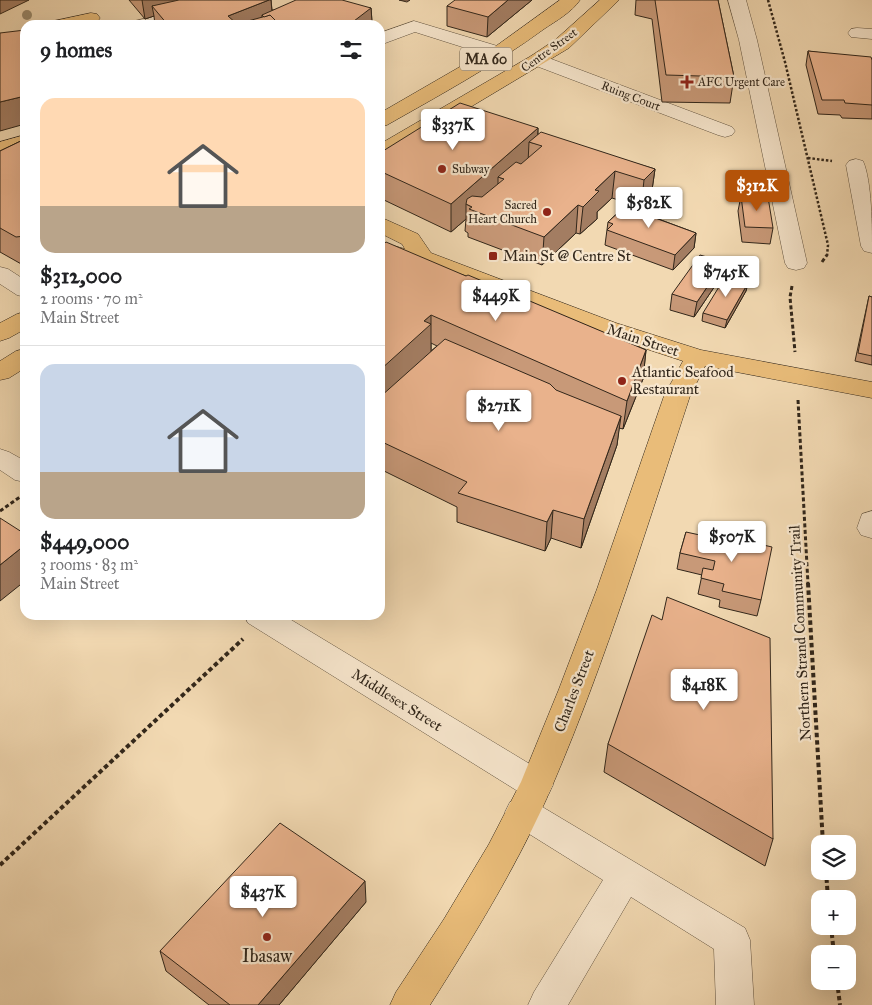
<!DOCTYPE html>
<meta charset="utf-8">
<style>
body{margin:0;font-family:"IM FELL Great Primer",serif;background:#f2f2f2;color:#202124;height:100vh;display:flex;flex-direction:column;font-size:19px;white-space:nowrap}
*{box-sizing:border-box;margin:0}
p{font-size:16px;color:#757577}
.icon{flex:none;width:28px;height:28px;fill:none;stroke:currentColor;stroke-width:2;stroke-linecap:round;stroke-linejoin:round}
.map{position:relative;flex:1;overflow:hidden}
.panel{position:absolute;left:20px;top:20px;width:365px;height:600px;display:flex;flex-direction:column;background:#fff;border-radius:15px;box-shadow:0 5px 20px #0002}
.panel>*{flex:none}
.buttons{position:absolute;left:811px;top:835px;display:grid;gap:10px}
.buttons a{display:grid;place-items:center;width:45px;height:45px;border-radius:10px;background:#fff;box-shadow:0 5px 20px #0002;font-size:25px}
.price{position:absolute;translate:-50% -42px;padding:0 11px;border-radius:5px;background:#fff;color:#222;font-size:16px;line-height:32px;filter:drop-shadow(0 1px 2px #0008)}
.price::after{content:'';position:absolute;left:50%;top:30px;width:15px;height:11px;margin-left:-8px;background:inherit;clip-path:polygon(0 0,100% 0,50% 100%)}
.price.current{background:#b45309;color:#fff}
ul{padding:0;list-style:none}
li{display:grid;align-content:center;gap:10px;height:265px;padding:0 20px}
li+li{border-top:1px solid #e0e0e0}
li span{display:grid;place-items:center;height:155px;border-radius:15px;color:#555}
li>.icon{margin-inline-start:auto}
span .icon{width:90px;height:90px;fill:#fffc;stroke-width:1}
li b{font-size:21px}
h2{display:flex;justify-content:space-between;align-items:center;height:60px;padding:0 20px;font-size:21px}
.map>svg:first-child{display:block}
</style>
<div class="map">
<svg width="872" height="1005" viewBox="0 0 872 1005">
<rect width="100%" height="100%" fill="#f2d9b2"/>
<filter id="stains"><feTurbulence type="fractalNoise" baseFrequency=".004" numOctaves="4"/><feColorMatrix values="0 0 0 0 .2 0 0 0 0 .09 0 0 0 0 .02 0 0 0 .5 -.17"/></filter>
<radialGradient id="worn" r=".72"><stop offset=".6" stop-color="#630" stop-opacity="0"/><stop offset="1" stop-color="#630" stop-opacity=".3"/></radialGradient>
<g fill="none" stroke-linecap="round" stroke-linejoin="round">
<defs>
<g id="minor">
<path d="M221,0H252L249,4L163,25H132L135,21Z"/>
<path d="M728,0H746L757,40L807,263L804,268L796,270L788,268L785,263L739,40Z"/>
<path d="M414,21L504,48L506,52L504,56L497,58L415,32L380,45V33Z"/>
<path d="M857,28L872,29V39L851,37L848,33L851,29Z"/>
<path d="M538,54L732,127L735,131L732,135L725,137L718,135L531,64L529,60L531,56Z"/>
<path d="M856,159L863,161C872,181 872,228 872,253L864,251L861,246L846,165L849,161Z"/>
<path d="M0,267L8,269L25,280V297L17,295L0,284Z"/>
<path d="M0,449L9,452L25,461V482L15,480L0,470Z"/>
<path d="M872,511V538H871L861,535L857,528L862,514Z"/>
<path d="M244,615H283L548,775L553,785L548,795L536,799L524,795L248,623Z"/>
<path d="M522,798L534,802L745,928L750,940L754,1005H716L714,949L631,897L568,1005H528L534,992L603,880L510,822L505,812L510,802Z"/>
</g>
<g id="major">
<path d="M560,0H580C572,12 556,21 544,29C495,65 440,95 387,125L380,127V113L496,46Z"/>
<path d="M600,0H619L569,48L387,157L380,159V144L531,56L555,40Z"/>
<path d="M91,13L97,14L100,18L97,22L84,25H51L54,21Z"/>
<path d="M25,135V147L0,154V142Z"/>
<path d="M380,217L418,234L431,253L616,323L701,350L872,382V398L705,366L690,396C647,526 607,658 553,784C520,861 475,934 430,1005H390L396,992L444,919L489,844L521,782L559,689L597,589L664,396L683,361L598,333L418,264L380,257V242L405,249L402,244L380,233Z"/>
<path d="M25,312V329L9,338L0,341V323L17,314Z"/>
<path d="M25,349V368L9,378L0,380V361L16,351Z"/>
</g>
</defs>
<!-- minor casing -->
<use href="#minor" stroke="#615340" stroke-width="1"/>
<!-- major casing -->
<use href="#major" stroke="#31261a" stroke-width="1"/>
<!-- path-far2 -->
<g stroke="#31261a" stroke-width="2.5" stroke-dasharray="2.5 2" stroke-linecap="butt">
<path d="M768,0L785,62L828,245L827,256"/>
<path d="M808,158L832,161"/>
</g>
<!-- path-far1 -->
<g stroke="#31261a" stroke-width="3" stroke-dasharray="4 2.5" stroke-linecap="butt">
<path d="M822,262L827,255"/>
<path d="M792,286L790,297L795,352"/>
<path d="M798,400L808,584"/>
<path d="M0,511L20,497"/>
</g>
<!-- path -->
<g stroke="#31261a" stroke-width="4" stroke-dasharray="4.5 3" stroke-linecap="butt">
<path d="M808,583L823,844"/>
<path d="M0,865L243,639"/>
<path d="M826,871L828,899"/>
<path d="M831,926L834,954"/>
<path d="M837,981L840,1005"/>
</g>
<!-- minor -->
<use href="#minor" fill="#f7e6cd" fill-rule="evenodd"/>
<!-- major -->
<use href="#major" fill="#e9bc79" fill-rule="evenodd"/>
</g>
<!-- trees -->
<circle fill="#9c8b6d" cx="27" cy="15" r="5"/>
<!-- wall -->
<g fill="#c89978" stroke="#31261a" fill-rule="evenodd">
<path d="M129,0H271L272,10L371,8L372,22L367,25H155L154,16L145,19Z"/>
<path d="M399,0H410L407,2Z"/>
<path d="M532,0L487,37L447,26V6Z"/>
<path d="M636,0H718L734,77L730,103L662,102L652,19L635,15Z"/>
<path d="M808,51L872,60V119L842,118L840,115L818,114L806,65Z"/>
<path d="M538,128V134L655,169L651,197L644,204L653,217L696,233L694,248L673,270L605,245L608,222L628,203L612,198L597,212V219L580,234L576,233L542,265L468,237V233L465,231L466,219L451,232L384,200L380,194V155Z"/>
<path d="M25,139V265H23L0,252V151Z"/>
<path d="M741,196L773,228L770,244L742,242L738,211Z"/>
<path d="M380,247L466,276L646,350L643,379L623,429L619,428L617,445L581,548L551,538L545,551L457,522V507L380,469ZM431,343L437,346L431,351Z"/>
<path d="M721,277L694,317L670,310L672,294Z"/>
<path d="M748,283L746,291L725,328L702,321L703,313Z"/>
<path d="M869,296L872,297V365L855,361Z"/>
<path d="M686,532L761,600L757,616L719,607L720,600L698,594L702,575L677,569L680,553Z"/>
<path d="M662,620L773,839L765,866L604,772L608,744Z"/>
<path d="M366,902L279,1005H209L166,971L160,951Z"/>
</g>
<!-- shaded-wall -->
<g fill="#a37d62" stroke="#31261a">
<path d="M0,0H29L0,14Z"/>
<path d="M142,0H202L152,6L154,16L145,19Z"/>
<path d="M269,0H271L273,25L262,15V25H229L228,16Z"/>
<path d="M508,0H532L487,37L488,17Z"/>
<path d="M371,8L372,22L367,25H342Z"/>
<path d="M25,96V124L0,131V102Z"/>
<path d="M538,128L537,144L529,142L528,163L504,179L498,177V190L472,207L466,204V219L451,232V204Z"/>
<path d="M655,169L651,197L641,208L644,180Z"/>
<path d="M615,171L612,198L597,212V219L580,234L583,207L595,190Z"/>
<path d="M578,205L576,233L542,265L544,237Z"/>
<path d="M654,208L652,223L647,215Z"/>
<path d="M696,233L694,248L673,270L675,255Z"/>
<path d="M724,262L721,277L694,317L697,302Z"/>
<path d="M748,283L746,291L725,328L727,320Z"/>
<path d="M431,315V353L380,400V370L424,321Z"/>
<path d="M646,350L643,379L623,429L627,401Z"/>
<path d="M621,416L617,445L581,548L584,519Z"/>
<path d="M553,510L551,538L545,551L547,522Z"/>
<path d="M25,545V581L0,601V565Z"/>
<path d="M365,881L366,902L279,1005H258Z"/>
</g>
<!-- building -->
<g fill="#e9b28c" stroke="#31261a">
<path d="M179,0H269L228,16L237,24L270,15L280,25H168L152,6Z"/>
<path d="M296,0H342L371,8L354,21L342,25H280L270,15L264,17L262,15Z"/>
<path d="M455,0H508L488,17L447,6Z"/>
<path d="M655,0H718L734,77L666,75Z"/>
<path d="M25,30V96L0,102V33Z"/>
<path d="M808,51L871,57L872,60V105L845,103L844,100H822Z"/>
<path d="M460,103L538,128L451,204L384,173L380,168V155L383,151Z"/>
<path d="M541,132L655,169L644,180L615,171L595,190L599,191L583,207L578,205L544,237L469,209L472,207L466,204L467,199L472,196L482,197L504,179L498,177L516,162L521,164L542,146L529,142Z"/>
<path d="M25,139V236L16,237L0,228V151Z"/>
<path d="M741,196L768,197L773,228L745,227Z"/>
<path d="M632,200L654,208L647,215L696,233L675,255L607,230L613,224L608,222Z"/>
<path d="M386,242L466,276L468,275L646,350L627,401L431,315L424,321L431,324L380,370V247Z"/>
<path d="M700,255L724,262L697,302L672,294Z"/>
<path d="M725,277L748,283L727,320L703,313Z"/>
<path d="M869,296L872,297V356L858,353Z"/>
<path d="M445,339L550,384L556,390L621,416L584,519L553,510L547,522L458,493L467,482L380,441V397Z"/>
<path d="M0,518L25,534V545L0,565Z"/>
<path d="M686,532L723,540L724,536L772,547L761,600L722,591L724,584L701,578L703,568L713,570L715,561L680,553Z"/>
<path d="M667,597L770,638L773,839L608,744L652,615L662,620Z"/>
<path d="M280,823L365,881L258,1005H230L160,951Z"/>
</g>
<!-- markers -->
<g fill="#8f2418" stroke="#f7e6cd" stroke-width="2">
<path d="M684.5 74.5h5v5h5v5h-5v5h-5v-5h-5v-5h5z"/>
<circle cx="442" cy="169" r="5"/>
<circle cx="547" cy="212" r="5"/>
<rect x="488" y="251" width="10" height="10" rx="2.5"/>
<circle cx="622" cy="381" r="5"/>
<circle cx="267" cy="937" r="5"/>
</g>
<g text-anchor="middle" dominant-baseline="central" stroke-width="4.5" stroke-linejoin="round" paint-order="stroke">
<!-- far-street labels -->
<g font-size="12" fill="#31261a" stroke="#f7e6cd">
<text transform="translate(549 50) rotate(-36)">Centre Street</text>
<text transform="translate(631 96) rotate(21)">Ruing Court</text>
</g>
<!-- far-poi labels -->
<g font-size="12" fill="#31261a" stroke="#f7e6cd" text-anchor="start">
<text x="698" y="82">AFC Urgent Care</text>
<text x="452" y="169">Subway</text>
<text x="537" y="205" text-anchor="end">Sacred<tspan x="537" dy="14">Heart Church</tspan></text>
</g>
<!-- shield labels -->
<rect fill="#f7e6cd" stroke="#6c6050" stroke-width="1" x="460" y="47.5" width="52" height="23" rx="4"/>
<g font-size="14" font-weight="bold" fill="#31261a">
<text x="486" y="59">MA 60</text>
</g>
<!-- poi labels -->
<g font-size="15" fill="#31261a" stroke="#f7e6cd" text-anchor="start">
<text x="503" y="256">Main St @ Centre St</text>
<text x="632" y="372">Atlantic Seafood<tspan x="632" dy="17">Restaurant</tspan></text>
</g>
<!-- street labels -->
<g font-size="15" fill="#31261a" stroke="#f7e6cd">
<text transform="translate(643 340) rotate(18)">Main Street</text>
<text transform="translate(800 633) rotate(-93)">Northern Strand Community Trail</text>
<text transform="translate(574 691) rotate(-69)">Charles Street</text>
<text transform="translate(397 700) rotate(32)">Middlesex Street</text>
</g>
<!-- near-poi labels -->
<g font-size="18" fill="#31261a" stroke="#f7e6cd">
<text x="267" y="956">Ibasaw</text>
</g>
</g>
<rect width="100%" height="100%" filter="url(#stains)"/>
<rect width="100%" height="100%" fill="url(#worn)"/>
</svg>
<div class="buttons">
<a><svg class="icon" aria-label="layers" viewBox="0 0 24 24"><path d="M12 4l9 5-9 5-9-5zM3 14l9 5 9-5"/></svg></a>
<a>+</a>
<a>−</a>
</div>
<b class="price" style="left:453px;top:151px">$337K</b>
<b class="price current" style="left:757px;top:212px">$312K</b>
<b class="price" style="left:649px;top:229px">$582K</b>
<b class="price" style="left:726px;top:298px">$745K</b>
<b class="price" style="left:496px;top:322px">$449K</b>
<b class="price" style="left:499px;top:432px">$271K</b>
<b class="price" style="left:732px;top:563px">$507K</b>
<b class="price" style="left:704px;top:711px">$418K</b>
<b class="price" style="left:263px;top:918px">$437K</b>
<section class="panel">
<h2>9 homes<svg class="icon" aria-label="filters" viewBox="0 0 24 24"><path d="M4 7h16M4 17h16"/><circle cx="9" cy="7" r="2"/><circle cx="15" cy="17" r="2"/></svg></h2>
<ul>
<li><span style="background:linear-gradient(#ffd9b3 70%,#b9a48a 0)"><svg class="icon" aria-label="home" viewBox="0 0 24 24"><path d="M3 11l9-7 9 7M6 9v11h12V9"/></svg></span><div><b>$312,000</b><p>2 rooms · 70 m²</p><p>Main Street</p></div></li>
<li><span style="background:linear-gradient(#c9d6e8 70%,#b9a48a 0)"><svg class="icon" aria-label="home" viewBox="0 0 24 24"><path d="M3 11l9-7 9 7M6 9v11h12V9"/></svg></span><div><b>$449,000</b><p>3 rooms · 83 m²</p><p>Main Street</p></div></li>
</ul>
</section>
</div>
